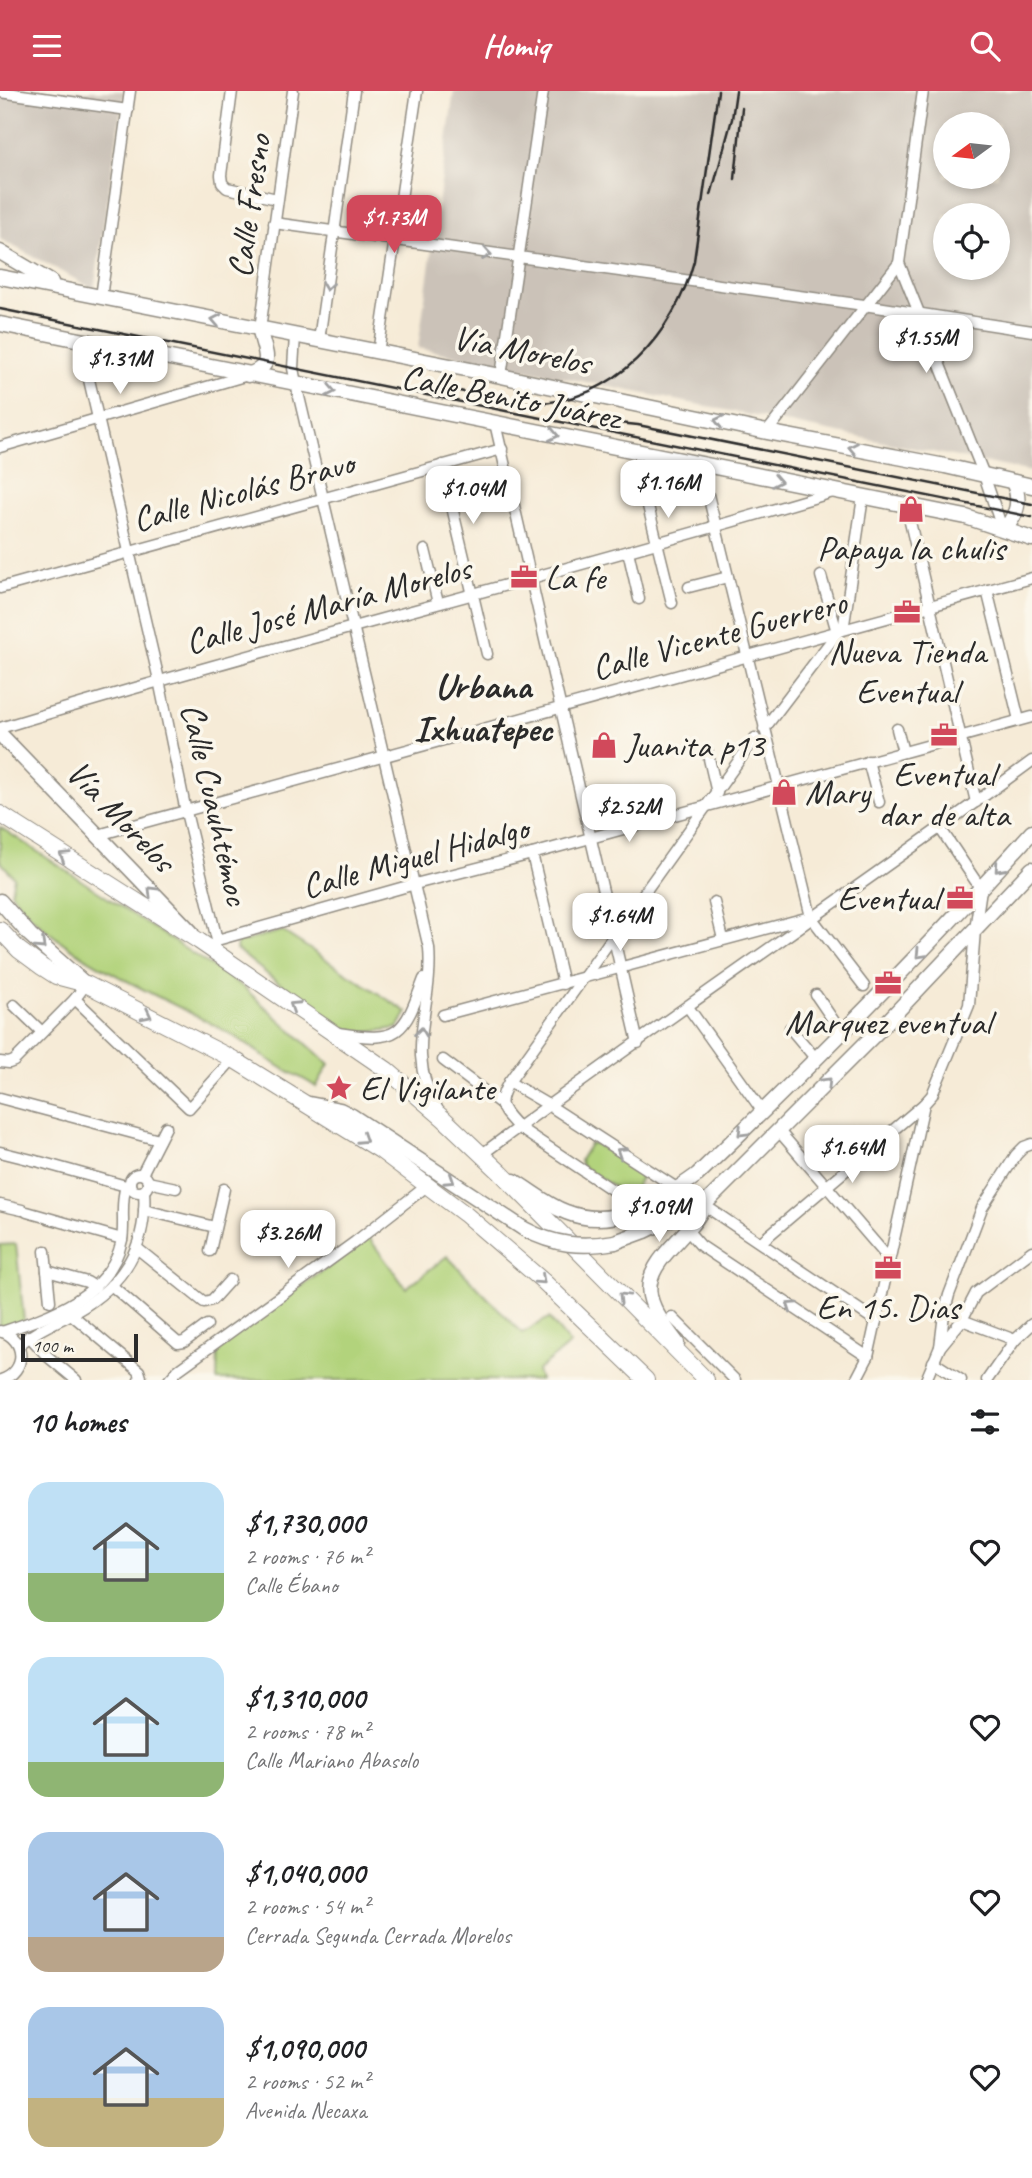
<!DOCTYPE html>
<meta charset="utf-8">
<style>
body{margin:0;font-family:Caveat,sans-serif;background:#f2f2f2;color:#202124;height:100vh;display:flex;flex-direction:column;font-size:26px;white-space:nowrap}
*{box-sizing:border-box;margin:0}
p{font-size:23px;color:#757577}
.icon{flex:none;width:38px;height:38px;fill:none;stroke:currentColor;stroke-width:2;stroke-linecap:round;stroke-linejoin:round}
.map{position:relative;height:1289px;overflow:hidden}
.sheet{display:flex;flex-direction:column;background:#fff;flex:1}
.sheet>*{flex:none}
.needle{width:46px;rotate:255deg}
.controls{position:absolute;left:933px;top:21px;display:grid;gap:14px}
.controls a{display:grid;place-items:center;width:77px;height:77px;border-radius:50%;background:#fff;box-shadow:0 4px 10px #0003;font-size:35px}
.scale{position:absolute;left:21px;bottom:18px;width:117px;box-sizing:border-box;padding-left:7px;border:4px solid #2b2b2b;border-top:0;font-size:19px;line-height:24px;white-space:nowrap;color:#2b2b2b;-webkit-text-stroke:5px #fbf7ec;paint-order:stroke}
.price{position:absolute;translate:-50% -60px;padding:0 16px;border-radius:14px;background:#fff;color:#222;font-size:23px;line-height:46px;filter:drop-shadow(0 2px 4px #0008)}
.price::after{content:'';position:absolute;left:50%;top:42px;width:21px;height:16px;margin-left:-10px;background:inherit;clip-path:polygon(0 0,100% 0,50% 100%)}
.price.selected{background:#d1495b;color:#fff}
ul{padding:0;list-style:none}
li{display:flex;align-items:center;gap:21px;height:175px;padding:0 28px}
li span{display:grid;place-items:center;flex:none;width:196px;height:140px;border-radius:21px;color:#555}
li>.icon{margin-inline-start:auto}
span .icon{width:84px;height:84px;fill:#fffc;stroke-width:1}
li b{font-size:30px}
h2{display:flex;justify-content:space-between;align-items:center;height:84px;padding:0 28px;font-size:30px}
header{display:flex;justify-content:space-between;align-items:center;height:91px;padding:0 28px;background:#d1495b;color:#fff;font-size:32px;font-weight:700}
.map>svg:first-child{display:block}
</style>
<header><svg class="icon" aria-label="menu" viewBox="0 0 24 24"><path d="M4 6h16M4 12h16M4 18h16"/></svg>Homiq<svg class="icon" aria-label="search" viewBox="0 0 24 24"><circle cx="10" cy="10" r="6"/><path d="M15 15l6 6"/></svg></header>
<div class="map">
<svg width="1032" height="1289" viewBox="0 0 1032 1289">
<rect width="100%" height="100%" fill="#fbf7ec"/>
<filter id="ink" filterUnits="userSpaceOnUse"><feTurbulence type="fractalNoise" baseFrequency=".0143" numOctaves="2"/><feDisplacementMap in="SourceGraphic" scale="14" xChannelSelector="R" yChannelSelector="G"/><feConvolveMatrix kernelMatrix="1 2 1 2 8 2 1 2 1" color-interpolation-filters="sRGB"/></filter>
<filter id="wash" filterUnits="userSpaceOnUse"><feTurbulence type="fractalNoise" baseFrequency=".00686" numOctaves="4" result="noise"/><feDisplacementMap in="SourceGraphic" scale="28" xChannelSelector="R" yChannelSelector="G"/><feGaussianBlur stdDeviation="1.57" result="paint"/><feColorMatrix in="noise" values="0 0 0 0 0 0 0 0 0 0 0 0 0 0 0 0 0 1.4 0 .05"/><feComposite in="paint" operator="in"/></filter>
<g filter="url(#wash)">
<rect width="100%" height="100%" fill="#f6ebd7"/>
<!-- industrial -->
<g fill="#cbc2b8" fill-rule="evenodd">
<path d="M0,0H124L94,198L0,148Z"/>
<path d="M454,0H1032V381L418,257ZM945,33H998V86H945ZM945,124H998V177H945Z"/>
</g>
<!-- green -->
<g fill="#b2d37b" stroke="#6e7f53" stroke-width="2">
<path d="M0,736L243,896L329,973L316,996C304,987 291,983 279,975C262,965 247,952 230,943C164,905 53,865 11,801L14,786L0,770Z"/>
<path d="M282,840L407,921L398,937L354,943L272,887L236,858L237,852Z"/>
<path d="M590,1053H596L640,1082L641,1087L631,1104L628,1105L581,1075L580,1069Z"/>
<path d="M369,1147L406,1197L447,1165L522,1242L549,1227L570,1253L537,1280L540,1289H217L218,1255Z"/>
<path d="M16,1153L24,1230L0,1237V1154Z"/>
</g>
</g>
<g filter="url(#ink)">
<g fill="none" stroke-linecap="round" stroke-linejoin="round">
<defs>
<g id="minor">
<path d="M232,0L221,84L222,92L227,97L277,108"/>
<path d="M923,0L899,172L984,384L1002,437"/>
<path d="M0,1L128,19"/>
<path d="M274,132L864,214L1032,240"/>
<path d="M101,206L130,0"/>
<path d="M260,238L293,0"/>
<path d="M295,245L293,277L296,293L429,857C434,916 403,959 437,1017"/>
<path d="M319,249L354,0"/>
<path d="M80,250L159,589L186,721L217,849L215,854"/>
<path d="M378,262L417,0"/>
<path d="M501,285L543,0"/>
<path d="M495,332L638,952"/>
<path d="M767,341L899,172"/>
<path d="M0,356L248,284"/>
<path d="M442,374L487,563"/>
<path d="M701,375L811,826L864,895"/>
<path d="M906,414L976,711"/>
<path d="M648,415L672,512"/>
<path d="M425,459L438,512"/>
<path d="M628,460L639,508"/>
<path d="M821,485L837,541"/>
<path d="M689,496L728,486"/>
<path d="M0,497L502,358"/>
<path d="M987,499L1019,629"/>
<path d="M0,637C276,553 557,484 833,401"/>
<path d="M764,638L844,533L863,406"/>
<path d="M897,638L903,661"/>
<path d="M707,659L717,702"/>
<path d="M868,670L879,711"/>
<path d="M98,744L1032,487"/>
<path d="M532,763L563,893"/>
<path d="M714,811L723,848"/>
<path d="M217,849L415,793L532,763L1032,626"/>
<path d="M816,904L842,942"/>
<path d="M75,908L189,1017L233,968"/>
<path d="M14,914L42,941"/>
<path d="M688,916L763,1021"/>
<path d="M443,924L806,827"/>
<path d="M790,937L816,968"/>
<path d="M338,942C400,952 403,944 424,888"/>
<path d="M443,969L500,1012"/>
<path d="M0,971L9,972L14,970L75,908L86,893"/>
<path d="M509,991L550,1015L678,1098"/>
<path d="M0,1007L64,1024"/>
<path d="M69,1025L159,1049"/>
<path d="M778,1039L889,1168"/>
<path d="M0,1061L36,1070"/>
<path d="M481,1064C662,929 850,804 1032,670"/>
<path d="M40,1071L126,1095"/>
<circle cx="139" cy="1092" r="9"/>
<path d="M142,1083L166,1036"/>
<path d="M148,1091L176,1097"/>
<path d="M0,1114L22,1119"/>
<path d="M704,1114L876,1230"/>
<path d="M641,1118L518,1036C502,1018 495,1015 509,991L755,647"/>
<path d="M144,1119L215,1136"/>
<path d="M27,1121L122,1148"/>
<path d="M687,1139L701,1155L868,1266"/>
<path d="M761,1151L924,1013"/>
<path d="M138,1158L204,1211L212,1209L230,1189"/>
<path d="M45,1160L50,1210"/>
<path d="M210,1160L224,1098"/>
<path d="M47,1180L87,1191L95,1196"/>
<path d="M111,1194L178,1252L184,1251L207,1234"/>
<path d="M71,1223L139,1280L141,1286L139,1289"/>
<path d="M672,1226L735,1289"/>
<path d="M962,1229L1015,1249"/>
<path d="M0,1240C27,1248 27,1281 1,1289"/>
<path d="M2,1241C50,1225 110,1205 122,1149C125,1131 120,1113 126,1095L130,1093"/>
<path d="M29,1245L47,1265L76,1289"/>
<path d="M19,1254C36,1239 55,1232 75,1221C123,1194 148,1156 144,1100"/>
<path d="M940,1256L944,1223L949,1204L982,1117L1016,1064L1024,1056L1032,1053"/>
<path d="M933,1271L961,1289"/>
<path d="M169,1289L178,1279L355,1151L428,1094"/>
<path d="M856,1289L868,1266L924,1013L932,1004L969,914L975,839L981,798L940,737"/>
<path d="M926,1289L940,1256L962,1229L976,1202L1032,1160"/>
<path d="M987,1289L1015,1249L1032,1233"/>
</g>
<g id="major">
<path d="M0,161L51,191"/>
<path d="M0,186L501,285L767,341L945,375L1032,395"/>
<path d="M0,233L966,426L1032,448"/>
<path d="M248,284C278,273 262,260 260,238"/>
<path d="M1004,438C1018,424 1021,408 1013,391"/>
<path d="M0,643L191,841"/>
<path d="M0,810L30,844L84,892"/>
<path d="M309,1013L340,1019L352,1025L524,1138"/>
<path d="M514,1090C531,1100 547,1114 566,1121C613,1140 660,1111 697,1084C813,973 925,860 1032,741"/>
<path d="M615,1151L645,1140L688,1119L702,1116"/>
<path d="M677,1252C643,1207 637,1191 678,1149C688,1138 698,1128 704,1114L886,932L1032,778"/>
</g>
<g id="highway">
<path d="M0,723L199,850L387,979L444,1028L501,1082L706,1289"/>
<path d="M0,839L19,859L42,876L56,885L86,893L233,968L380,1059L465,1123L543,1190L646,1289"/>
</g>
</defs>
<!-- minor casing -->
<use href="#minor" stroke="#908b81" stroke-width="13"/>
<!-- major casing -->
<use href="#major" stroke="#908b81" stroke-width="17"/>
<!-- highway casing -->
<use href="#highway" stroke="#908b81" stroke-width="18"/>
<!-- minor -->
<use href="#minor" stroke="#fff" stroke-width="10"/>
<!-- major -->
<use href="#major" stroke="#fff" stroke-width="14"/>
<!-- highway -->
<use href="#highway" stroke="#fff" stroke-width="16"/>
<!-- rail -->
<g stroke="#2b2b2b" stroke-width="2.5">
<path d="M735,88L742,17"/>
<path d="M711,104L732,28L736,0"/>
<path d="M0,218L1032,426"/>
<path d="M423,295C460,297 496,311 533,312C613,313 675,242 694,170L718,0"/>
<path d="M609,331L638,334L1032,413"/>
</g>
<defs>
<path id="major-bridge" d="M524,1138C554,1154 581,1157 615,1151"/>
</defs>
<!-- major-bridge casing -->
<use href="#major-bridge" stroke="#908b81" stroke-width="17" stroke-linecap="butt"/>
<!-- major-bridge -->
<use href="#major-bridge" stroke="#fff" stroke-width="14"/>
</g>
<!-- one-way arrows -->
<defs><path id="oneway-chevron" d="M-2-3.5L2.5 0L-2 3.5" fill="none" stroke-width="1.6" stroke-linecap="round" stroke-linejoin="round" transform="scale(1.75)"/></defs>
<g stroke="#a0a0a0">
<use href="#oneway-chevron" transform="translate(487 163) rotate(9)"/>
<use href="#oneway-chevron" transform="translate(327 195) rotate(98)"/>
<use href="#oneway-chevron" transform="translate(216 229) rotate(-169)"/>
<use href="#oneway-chevron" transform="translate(331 300) rotate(11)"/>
<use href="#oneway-chevron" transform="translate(719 330) rotate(-167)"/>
<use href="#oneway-chevron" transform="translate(554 344) rotate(12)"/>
<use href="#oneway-chevron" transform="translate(853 357) rotate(-169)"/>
<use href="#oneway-chevron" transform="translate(777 390) rotate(11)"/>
<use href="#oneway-chevron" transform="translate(64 765) rotate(-148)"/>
<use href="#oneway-chevron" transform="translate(999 777) rotate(132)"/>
<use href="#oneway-chevron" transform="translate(152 800) rotate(-135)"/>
<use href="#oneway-chevron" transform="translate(41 854) rotate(43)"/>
<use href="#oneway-chevron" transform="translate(920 863) rotate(134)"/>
<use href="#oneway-chevron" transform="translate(294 915) rotate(-147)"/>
<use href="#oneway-chevron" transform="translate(147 924) rotate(27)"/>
<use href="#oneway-chevron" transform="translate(421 941) rotate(-83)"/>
<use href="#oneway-chevron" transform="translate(827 991) rotate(-45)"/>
<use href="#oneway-chevron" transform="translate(742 1041) rotate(136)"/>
<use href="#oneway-chevron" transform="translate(363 1048) rotate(33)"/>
<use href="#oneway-chevron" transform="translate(621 1061) rotate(-147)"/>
<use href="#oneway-chevron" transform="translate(450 1089) rotate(33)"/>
<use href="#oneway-chevron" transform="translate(541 1189) rotate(42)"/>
<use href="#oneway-chevron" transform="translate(623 1206) rotate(-135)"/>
<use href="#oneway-chevron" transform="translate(791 1215) rotate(-146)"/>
</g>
</g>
<!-- icons -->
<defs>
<symbol id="shop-bare" viewBox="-9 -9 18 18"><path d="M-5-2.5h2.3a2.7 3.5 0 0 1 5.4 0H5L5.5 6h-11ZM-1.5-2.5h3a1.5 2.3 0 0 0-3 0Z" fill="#d1495b" stroke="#fbf7ec" stroke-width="2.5" paint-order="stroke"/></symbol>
<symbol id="office-bare" viewBox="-9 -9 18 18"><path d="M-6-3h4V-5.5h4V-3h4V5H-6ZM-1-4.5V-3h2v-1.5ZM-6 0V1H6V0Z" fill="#d1495b" stroke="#fbf7ec" stroke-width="2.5" paint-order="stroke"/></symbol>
<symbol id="sight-bare" viewBox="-9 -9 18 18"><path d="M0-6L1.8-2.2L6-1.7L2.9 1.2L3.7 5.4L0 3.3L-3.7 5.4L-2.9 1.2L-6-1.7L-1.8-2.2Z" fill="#d1495b" stroke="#fbf7ec" stroke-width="2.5" paint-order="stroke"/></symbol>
</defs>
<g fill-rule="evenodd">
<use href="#shop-bare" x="892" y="399" width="38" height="38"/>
<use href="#office-bare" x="505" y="467" width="38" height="38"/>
<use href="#office-bare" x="888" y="502" width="38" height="38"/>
<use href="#office-bare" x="925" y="625" width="38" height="38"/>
<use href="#shop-bare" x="585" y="635" width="38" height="38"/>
<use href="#shop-bare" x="765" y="682" width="38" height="38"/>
<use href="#office-bare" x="941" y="788" width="38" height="38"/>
<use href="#office-bare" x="869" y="873" width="38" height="38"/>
<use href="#sight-bare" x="320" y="978" width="38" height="38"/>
<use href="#office-bare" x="869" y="1158" width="38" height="38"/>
</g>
<g text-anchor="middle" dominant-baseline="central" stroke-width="7" stroke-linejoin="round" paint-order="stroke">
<!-- street labels -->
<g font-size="35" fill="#2b2b2b" stroke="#fbf7ec">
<text transform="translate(249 115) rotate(-82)">Calle Fresno</text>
<text transform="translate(522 259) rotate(11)">Vía Morelos</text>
<text transform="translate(511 306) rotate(11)">Calle Benito Juárez</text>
<text transform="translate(243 400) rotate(-15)">Calle Nicolás Bravo</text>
<text transform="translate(328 514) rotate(-15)">Calle José María Morelos</text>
<text transform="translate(719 544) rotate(-15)">Calle Vicente Guerrero</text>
<text transform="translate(215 713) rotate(77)">Calle Cuauhtémoc</text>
<text transform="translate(121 725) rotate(46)">Vía Morelos</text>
<text transform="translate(415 766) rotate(-15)">Calle Miguel Hidalgo</text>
</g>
<!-- poi labels -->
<g font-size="35" fill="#2b2b2b" stroke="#fbf7ec">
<text x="911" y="457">Papaya la chulis</text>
<text x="545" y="486" text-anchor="start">La fe</text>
<text x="907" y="560">Nueva Tienda<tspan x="907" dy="40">Eventual</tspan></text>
<text x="625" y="654" text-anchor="start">Juanita p13</text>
<text x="944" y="683">Eventual<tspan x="944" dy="40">dar de alta</tspan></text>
<text x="805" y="701" text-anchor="start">Mary</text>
<text x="939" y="807" text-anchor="end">Eventual</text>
<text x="888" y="931">Marquez eventual</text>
<text x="360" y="997" text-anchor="start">El Vigilante</text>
<text x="888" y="1216">En 15. Dias</text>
</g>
<!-- neighbourhood labels -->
<g font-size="37" font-weight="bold" fill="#2b2b2b" stroke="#fbf7ec">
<text x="483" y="594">Urbana<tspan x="483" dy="43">Ixhuatepec</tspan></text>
</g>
</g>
</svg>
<div class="controls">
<a><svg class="needle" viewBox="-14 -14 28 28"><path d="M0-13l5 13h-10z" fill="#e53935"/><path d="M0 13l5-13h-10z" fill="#757577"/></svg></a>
<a><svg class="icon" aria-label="locate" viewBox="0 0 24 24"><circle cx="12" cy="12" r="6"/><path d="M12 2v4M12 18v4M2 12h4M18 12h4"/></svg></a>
</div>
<div class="scale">100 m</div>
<b class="price selected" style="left:394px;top:164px">$1.73M</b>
<b class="price" style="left:926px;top:284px">$1.55M</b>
<b class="price" style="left:120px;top:305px">$1.31M</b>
<b class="price" style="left:668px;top:429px">$1.16M</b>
<b class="price" style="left:473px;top:435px">$1.04M</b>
<b class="price" style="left:629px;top:753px">$2.52M</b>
<b class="price" style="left:620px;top:862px">$1.64M</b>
<b class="price" style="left:852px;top:1094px">$1.64M</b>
<b class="price" style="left:659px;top:1153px">$1.09M</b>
<b class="price" style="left:288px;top:1179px">$3.26M</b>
</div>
<section class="sheet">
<h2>10 homes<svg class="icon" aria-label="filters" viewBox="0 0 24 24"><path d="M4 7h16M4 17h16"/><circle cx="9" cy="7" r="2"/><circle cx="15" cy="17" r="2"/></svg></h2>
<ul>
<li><span style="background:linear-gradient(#bfe0f5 65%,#8fb573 0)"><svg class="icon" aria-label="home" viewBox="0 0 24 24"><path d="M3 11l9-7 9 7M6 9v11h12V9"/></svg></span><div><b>$1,730,000</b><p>2 rooms · 76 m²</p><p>Calle Ébano</p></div><svg class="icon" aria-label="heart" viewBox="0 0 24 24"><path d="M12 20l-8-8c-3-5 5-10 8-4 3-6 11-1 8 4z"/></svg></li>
<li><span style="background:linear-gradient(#bfe0f5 75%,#8fb573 0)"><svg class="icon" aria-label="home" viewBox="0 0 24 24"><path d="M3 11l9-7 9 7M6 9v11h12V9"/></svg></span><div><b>$1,310,000</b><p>2 rooms · 78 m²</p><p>Calle Mariano Abasolo</p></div><svg class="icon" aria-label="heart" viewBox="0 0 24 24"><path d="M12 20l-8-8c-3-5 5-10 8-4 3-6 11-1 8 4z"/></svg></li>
<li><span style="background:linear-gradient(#a9c7e8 75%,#b9a48a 0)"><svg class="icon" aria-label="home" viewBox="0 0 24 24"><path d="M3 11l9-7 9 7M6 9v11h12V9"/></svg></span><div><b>$1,040,000</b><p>2 rooms · 54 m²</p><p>Cerrada Segunda Cerrada Morelos</p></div><svg class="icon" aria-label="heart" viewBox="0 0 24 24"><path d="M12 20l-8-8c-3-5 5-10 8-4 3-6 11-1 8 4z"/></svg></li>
<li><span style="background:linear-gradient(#a9c7e8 65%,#c2b280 0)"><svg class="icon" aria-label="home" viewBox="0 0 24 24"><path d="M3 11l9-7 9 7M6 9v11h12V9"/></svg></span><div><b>$1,090,000</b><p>2 rooms · 52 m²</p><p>Avenida Necaxa</p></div><svg class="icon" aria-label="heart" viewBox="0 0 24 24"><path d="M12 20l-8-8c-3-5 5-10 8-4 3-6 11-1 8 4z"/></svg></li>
</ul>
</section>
